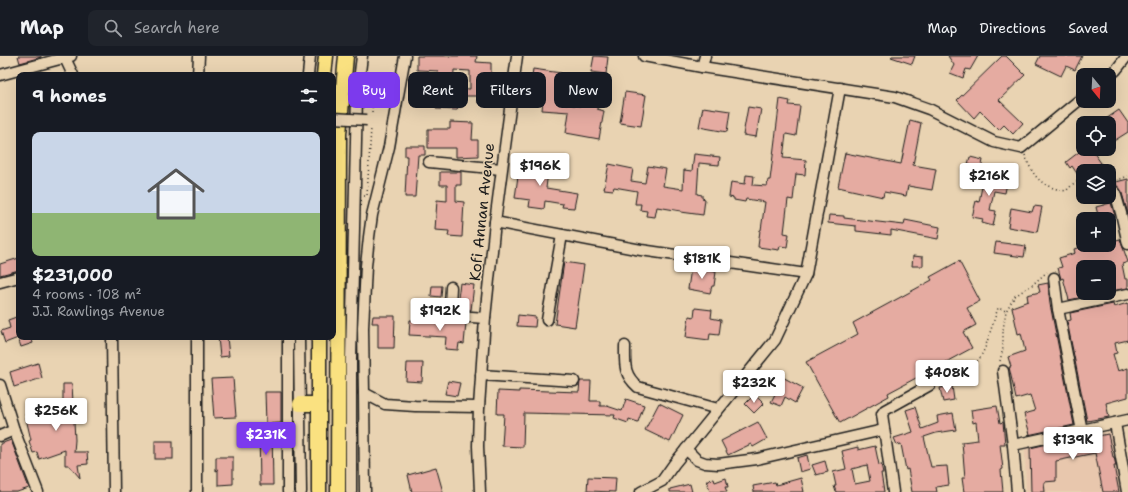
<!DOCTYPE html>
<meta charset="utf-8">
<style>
body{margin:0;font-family:"Shantell Sans",sans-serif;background:#20242c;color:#f1f3f6;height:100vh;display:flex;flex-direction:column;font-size:15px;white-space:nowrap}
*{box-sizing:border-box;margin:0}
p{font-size:13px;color:#9ea1a6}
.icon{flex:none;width:22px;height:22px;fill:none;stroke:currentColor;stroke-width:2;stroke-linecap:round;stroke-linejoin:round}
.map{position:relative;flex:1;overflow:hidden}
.side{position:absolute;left:16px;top:16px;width:320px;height:268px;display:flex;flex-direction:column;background:#171b24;border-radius:8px;box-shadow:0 4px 16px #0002}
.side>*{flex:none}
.guide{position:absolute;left:348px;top:16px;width:380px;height:36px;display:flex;gap:8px}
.needle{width:26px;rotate:162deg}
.controls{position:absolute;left:1076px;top:12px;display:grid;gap:8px}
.controls a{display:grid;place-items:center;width:40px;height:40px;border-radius:8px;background:#171b24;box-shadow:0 4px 16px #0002;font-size:20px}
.price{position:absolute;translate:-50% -34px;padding:0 9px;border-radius:4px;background:#fff;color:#222;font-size:13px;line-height:26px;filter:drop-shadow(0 1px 2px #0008)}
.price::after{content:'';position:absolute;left:50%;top:24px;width:12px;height:9px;margin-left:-6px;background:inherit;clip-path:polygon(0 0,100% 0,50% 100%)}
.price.current{background:#7c3aed;color:#fff}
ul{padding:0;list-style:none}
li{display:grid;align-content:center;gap:8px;height:212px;padding:0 16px}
li span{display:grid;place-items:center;height:124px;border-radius:8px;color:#555}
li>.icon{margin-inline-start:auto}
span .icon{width:72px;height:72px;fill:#fffc;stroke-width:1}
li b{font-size:17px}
h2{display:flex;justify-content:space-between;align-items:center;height:48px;padding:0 16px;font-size:17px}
.pill{padding:0 14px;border-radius:8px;background:#171b24;box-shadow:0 4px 16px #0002;font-size:14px;line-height:36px}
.pill.current{background:#7c3aed;color:#fff}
header{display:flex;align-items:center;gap:24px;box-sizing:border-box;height:56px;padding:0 20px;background:#171b24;border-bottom:1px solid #363941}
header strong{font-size:19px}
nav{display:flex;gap:22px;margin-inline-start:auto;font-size:14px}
.search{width:280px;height:36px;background:#20242c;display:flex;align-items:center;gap:10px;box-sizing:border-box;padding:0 14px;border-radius:8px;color:#9ea1a6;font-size:15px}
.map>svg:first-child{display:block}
</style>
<header>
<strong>Map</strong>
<div class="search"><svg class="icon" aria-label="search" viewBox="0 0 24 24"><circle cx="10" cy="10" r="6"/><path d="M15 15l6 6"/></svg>Search here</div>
<nav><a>Map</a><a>Directions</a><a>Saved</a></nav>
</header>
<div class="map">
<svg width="1128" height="436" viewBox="0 0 1128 436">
<rect width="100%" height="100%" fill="#e9d3b2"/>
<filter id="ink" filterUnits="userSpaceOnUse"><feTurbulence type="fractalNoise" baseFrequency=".025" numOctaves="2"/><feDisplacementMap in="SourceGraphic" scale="8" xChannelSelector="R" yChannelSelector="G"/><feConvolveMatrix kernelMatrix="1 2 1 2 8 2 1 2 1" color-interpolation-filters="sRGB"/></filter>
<g filter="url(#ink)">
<!-- built -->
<path fill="#e8c7ad" d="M1111,375L1121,436H1026L1025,392Z"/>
<!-- building -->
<g fill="#e5aba1" stroke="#1c1c1c" fill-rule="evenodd">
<path d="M18,0H41V1L20,7Z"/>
<path d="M417,0H477L476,6L491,7V19H488L487,48L478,47V40H462V51H458L457,54L436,53L438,15L417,14ZM454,14L470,15V33L453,32Z"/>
<path d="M594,0L608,1L606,18L591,16Z"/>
<path d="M892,0H915L912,8L891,1Z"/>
<path d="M948,0H978L970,14L966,13L963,22L950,17L954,9Z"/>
<path d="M1002,0H1006L1025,19L999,44L1023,67L1013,78L1004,69L999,74L980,55L974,62L957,44Z"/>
<path d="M1040,0H1082L1075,14L1066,10L1061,20L1036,8Z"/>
<path d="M533,13L561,17L558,42H563L562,47L580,50L581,46L597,49V53L604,55L599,83L566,77L569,56L542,54L544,35L530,33Z"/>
<path d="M625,36L646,39L641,70L620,67Z"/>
<path d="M780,43L790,45L789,49L800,50L796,80L786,78L783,102L806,104L805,119L796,118L793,144L788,143L784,177L789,178L787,191L780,190L779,194L758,191L760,174H761L765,146L746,143L745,146L734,144V142L729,141L731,126L745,128L746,119L754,120L753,129L767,130L768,124H770Z"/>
<path d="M703,51L730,55L727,76L699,71Z"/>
<path d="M748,51L761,53L756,81L743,79Z"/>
<path d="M1119,54L1128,67V76L1109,88V67H1100Z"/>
<path d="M910,64L921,67L913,109L936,113L932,134L908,130L906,140L884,136L883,141L838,131L845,97L901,108Z"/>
<path d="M450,66L473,67L472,84H478V100L456,101V92H428V73H450Z"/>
<path d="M405,90H425V99H418L415,141H405L407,100H405Z"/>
<path d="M1083,93H1091L1101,107L1091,115H1083L1078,119L1072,110L1070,112L1066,106Z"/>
<path d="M694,98L720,101L719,109L699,107L697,138L702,139V142L705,143L703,159L681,156V155L657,151L655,161L646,160L647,155L640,154L641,148H635L637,135L614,131L613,134L604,133L609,108L633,113L631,125L645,127L648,110L666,113L663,130L683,133L684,114L692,115Z"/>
<path d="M970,101L983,104L980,119L969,117L971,109L968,108Z"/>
<path d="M520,105L549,108L546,132L577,137L574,152L562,151L563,148L545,145L544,153L529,151L530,144L515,142Z"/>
<path d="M985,115L996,117L995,120L1008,122L1005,137L994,135L990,154L996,155L993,170L982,167L983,163L972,161L976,145L979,146Z"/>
<path d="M440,116H461V129H456V145L464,146L462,181L448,180L449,175L435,174L437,144L447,145V129H440Z"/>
<path d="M1128,123V158L1121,134L1117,130L1116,126Z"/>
<path d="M1111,147L1115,160L1105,163H1099L1096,151Z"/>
<path d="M1034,150L1042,151L1037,176L1008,171L1011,152L1032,156Z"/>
<path d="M829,159L844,160V162L904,169L905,164L940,171L938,183L891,174V179L856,175V170L828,167Z"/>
<path d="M1120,183L1128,206L1122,208L1125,223H1128V232L1110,235L1109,211H1083V241L1069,244L1063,222L1061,223L1058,212L1062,211L1059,202L1075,197L1074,193L1090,189H1109V186Z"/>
<path d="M996,186L1026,190L1024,201L994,197Z"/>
<path d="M913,200L923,201V210H912Z"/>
<path d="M19,202V214L0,219V208Z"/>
<path d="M959,205L980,245L967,252L976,269L963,276L972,292L888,337L889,340L840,367L806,306L858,278L853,267L932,224L930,221Z"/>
<path d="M564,206L584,209L575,271L555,268Z"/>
<path d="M691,212L716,216L714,230H712L710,237L688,233Z"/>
<path d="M460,227L474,229L471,254L457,253V250Z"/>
<path d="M1048,227L1050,248L1074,369L1028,379L1030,378L1024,358L1035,355L1030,339L1016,343L1009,311H1011L1008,301L1025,295L1021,277L1018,278L1012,251L1028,245L1027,239L1040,236L1038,229Z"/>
<path d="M432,230H442L441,241L431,240Z"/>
<path d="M1128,247V284L1115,287L1117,297L1113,298L1118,315L1128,312V341L1106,347L1109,361L1087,365L1067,265L1071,264L1070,257L1113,248L1114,251Z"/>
<path d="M695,252L712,254L711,262L721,264L719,279L710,278L709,284L686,281L689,260L694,261Z"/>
<path d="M518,259L536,261L535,271L517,270Z"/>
<path d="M19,260V281H31L33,287L21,291L18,282L5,287L1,275L10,272L8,264Z"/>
<path d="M373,260H395L394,292H378V267H372Z"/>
<path d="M410,264L466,267L464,288L459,287L458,294L445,293L446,281L409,279Z"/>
<path d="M218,281H227L229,300L220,301Z"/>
<path d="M38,307L42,322L14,331L10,316Z"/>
<path d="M407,307H423L422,326L406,325Z"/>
<path d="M775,317L803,332L795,347L785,341L781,350L771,346L776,336L767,332Z"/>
<path d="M233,322L236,361L214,362L211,323Z"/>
<path d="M448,325L460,327L457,340L445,338Z"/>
<path d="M580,325H591L590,345H600V350H607L622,355L626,343L644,349L638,366L629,363L628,367L614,362L615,359L524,357L523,391L502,390L504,358H497L498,335L519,336V334L579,336Z"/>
<path d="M63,328H72L75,384L74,396H87L88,408L78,409L80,422L69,409H65V394L39,403L37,396L33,397L29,385L31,384L25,358L63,349Z"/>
<path d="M952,330L954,344L943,346L940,332Z"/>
<path d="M265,336H281V367L266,368Z"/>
<path d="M755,338L764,347L754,357L745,348Z"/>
<path d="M659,347L683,359L670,386L645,374Z"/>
<path d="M997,350L1000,367L1003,366L1005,388H1000L1003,413L1001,414L1003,436H964L962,422H965L962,386L978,384L976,366L973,367L971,354Z"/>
<path d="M915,351L922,373L938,367L937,360L953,357L956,374L936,377L924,381L931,411L947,410L949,429L936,431L937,436H912L908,413L906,414L901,388L897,389L894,382L913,376L906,354Z"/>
<path d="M758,366L767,383L753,391L751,388L728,399L721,385Z"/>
<path d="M259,371H272L273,429H260Z"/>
<path d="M1108,378L1113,401H1114L1116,410H1114L1119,436H1103L1095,397L1056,405V425L1044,426L1045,436H1031L1030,392L1078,381L1079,384Z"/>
<path d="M11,384L29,432L17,436H0V388Z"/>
<rect x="155" y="385" width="18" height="18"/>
<path d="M875,390L879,409L881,408L883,417H881L884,436H836L834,430H836L833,416L846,413L842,395L858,391V394ZM867,409L870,425L855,428L852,413Z"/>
<path d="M807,399L810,413L800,416L797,402Z"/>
<path d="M216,401H233V428L218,429V414L216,415Z"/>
<path d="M825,405L828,416L816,419L812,409Z"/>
<path d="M436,411L443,436H412L408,419Z"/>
<path d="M588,421L616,422L615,436L587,435Z"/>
<path d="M726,422L728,431H725L727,436H710L707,424L714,423L715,426Z"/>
<path d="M801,422L804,436H754L753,430L775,426L776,429Z"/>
<path d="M690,428L692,436H670V433Z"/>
</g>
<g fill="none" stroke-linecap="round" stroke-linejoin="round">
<defs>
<g id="minor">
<path d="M405,0L389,91L372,159L369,181L366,210L363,272L364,337L385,348L415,350L479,351"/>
<path d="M644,0L702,11L895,41L929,53L994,86L1021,92L1083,41"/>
<path d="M65,2L73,19"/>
<path d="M702,11L705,0"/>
<path d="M0,19L71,0"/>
<path d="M198,19L199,0"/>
<path d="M308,19L310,0"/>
<path d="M1109,20L1116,14L1127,0"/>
<path d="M429,106L501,113"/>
<path d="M1115,136L1121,157L1128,188"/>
<path d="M495,166L641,194L806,218"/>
<path d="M1054,222L1058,253L1082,375"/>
<path d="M0,226L19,221"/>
<path d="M451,231L450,250L452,259L458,260L485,262"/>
<path d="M1058,253L1128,238"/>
<path d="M547,264L562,179"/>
<path d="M112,281L114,436"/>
<path d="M197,281V436"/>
<path d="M288,281V436"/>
<path d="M299,281L301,436"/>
<path d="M625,290C625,308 623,318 638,331L718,353"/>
<path d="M1003,315L1013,389L1017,436"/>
<path d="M481,319L574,325"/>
<path d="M0,329L14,374L38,436"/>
<path d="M364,337L365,436"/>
<path d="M1115,367L1127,436"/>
<path d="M0,380L14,374"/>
<path d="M1013,389L1128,364"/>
<path d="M686,393L697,404L705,407L718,408L757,403L883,374"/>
<path d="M351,436V304L357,41L362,0"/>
<path d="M480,436L478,390L479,351L485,262L495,166L517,0"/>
<path d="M641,436L662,425L674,408L775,284L806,218L840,32"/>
<path d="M893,436L882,358L885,354L930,329"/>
</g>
<g id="highway">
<path d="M324,19L326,0"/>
<path d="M319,281V436"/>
<path d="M300,348H319"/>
<path d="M338,436L339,78L346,0"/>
</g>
</defs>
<!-- minor casing -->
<use href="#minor" stroke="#1c1c1c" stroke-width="13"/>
<!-- highway casing -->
<use href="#highway" stroke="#1c1c1c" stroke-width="17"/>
<!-- path -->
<g stroke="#1c1c1c" stroke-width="1.5" stroke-dasharray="1 3" stroke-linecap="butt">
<path d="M367,41H373L372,56"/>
<path d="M1025,99C1033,121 1041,131 1066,135L1073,128L1083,122"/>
<path d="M1113,126L1128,120"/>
<path d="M364,140H367L371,72"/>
<path d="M1000,305L1003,292V274L1006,255L1015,240L1032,229L1047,216"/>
<path d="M938,325L979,304L985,292L998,252L1006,255"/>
</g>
<!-- minor -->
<use href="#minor" stroke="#e9d3b2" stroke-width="10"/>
<!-- highway -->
<use href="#highway" stroke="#fae180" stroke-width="14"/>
<defs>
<path id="minor-bridge" d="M333,62L367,64"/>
</defs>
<!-- minor-bridge casing -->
<use href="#minor-bridge" stroke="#1c1c1c" stroke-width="13" stroke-linecap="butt"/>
<!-- minor-bridge -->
<use href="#minor-bridge" stroke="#e9d3b2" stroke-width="10"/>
</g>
</g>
<g text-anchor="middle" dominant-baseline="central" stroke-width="3" stroke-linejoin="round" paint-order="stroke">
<!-- street labels -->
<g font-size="15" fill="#1c1c1c" stroke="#e9d3b2">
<text transform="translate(482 156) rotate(-84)">Kofi Annan Avenue</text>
</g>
</g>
</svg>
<div class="controls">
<a><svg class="needle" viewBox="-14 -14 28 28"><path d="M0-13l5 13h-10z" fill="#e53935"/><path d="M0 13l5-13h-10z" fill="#9ea1a6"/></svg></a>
<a><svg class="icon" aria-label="locate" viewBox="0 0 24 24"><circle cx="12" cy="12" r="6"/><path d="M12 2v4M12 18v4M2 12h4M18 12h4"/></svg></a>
<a><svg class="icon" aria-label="layers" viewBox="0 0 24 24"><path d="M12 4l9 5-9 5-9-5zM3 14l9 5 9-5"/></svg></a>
<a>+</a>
<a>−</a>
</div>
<b class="price" style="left:540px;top:131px">$196K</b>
<b class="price" style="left:989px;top:141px">$216K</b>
<b class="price" style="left:702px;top:224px">$181K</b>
<b class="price" style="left:440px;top:276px">$192K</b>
<b class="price" style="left:947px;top:338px">$408K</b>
<b class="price" style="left:754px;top:348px">$232K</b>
<b class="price" style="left:56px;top:376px">$256K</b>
<b class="price current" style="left:266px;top:400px">$231K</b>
<b class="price" style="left:1073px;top:405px">$139K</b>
<div class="guide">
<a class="pill current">Buy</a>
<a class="pill">Rent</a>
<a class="pill">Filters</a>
<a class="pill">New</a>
</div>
<section class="side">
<h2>9 homes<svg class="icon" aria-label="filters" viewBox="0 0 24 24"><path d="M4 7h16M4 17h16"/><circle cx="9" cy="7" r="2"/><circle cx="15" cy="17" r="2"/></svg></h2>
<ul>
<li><span style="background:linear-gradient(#c9d6e8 65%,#8fb573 0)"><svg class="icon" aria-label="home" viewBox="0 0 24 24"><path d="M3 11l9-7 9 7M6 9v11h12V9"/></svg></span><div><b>$231,000</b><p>4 rooms · 108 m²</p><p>J.J. Rawlings Avenue</p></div></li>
</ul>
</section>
</div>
